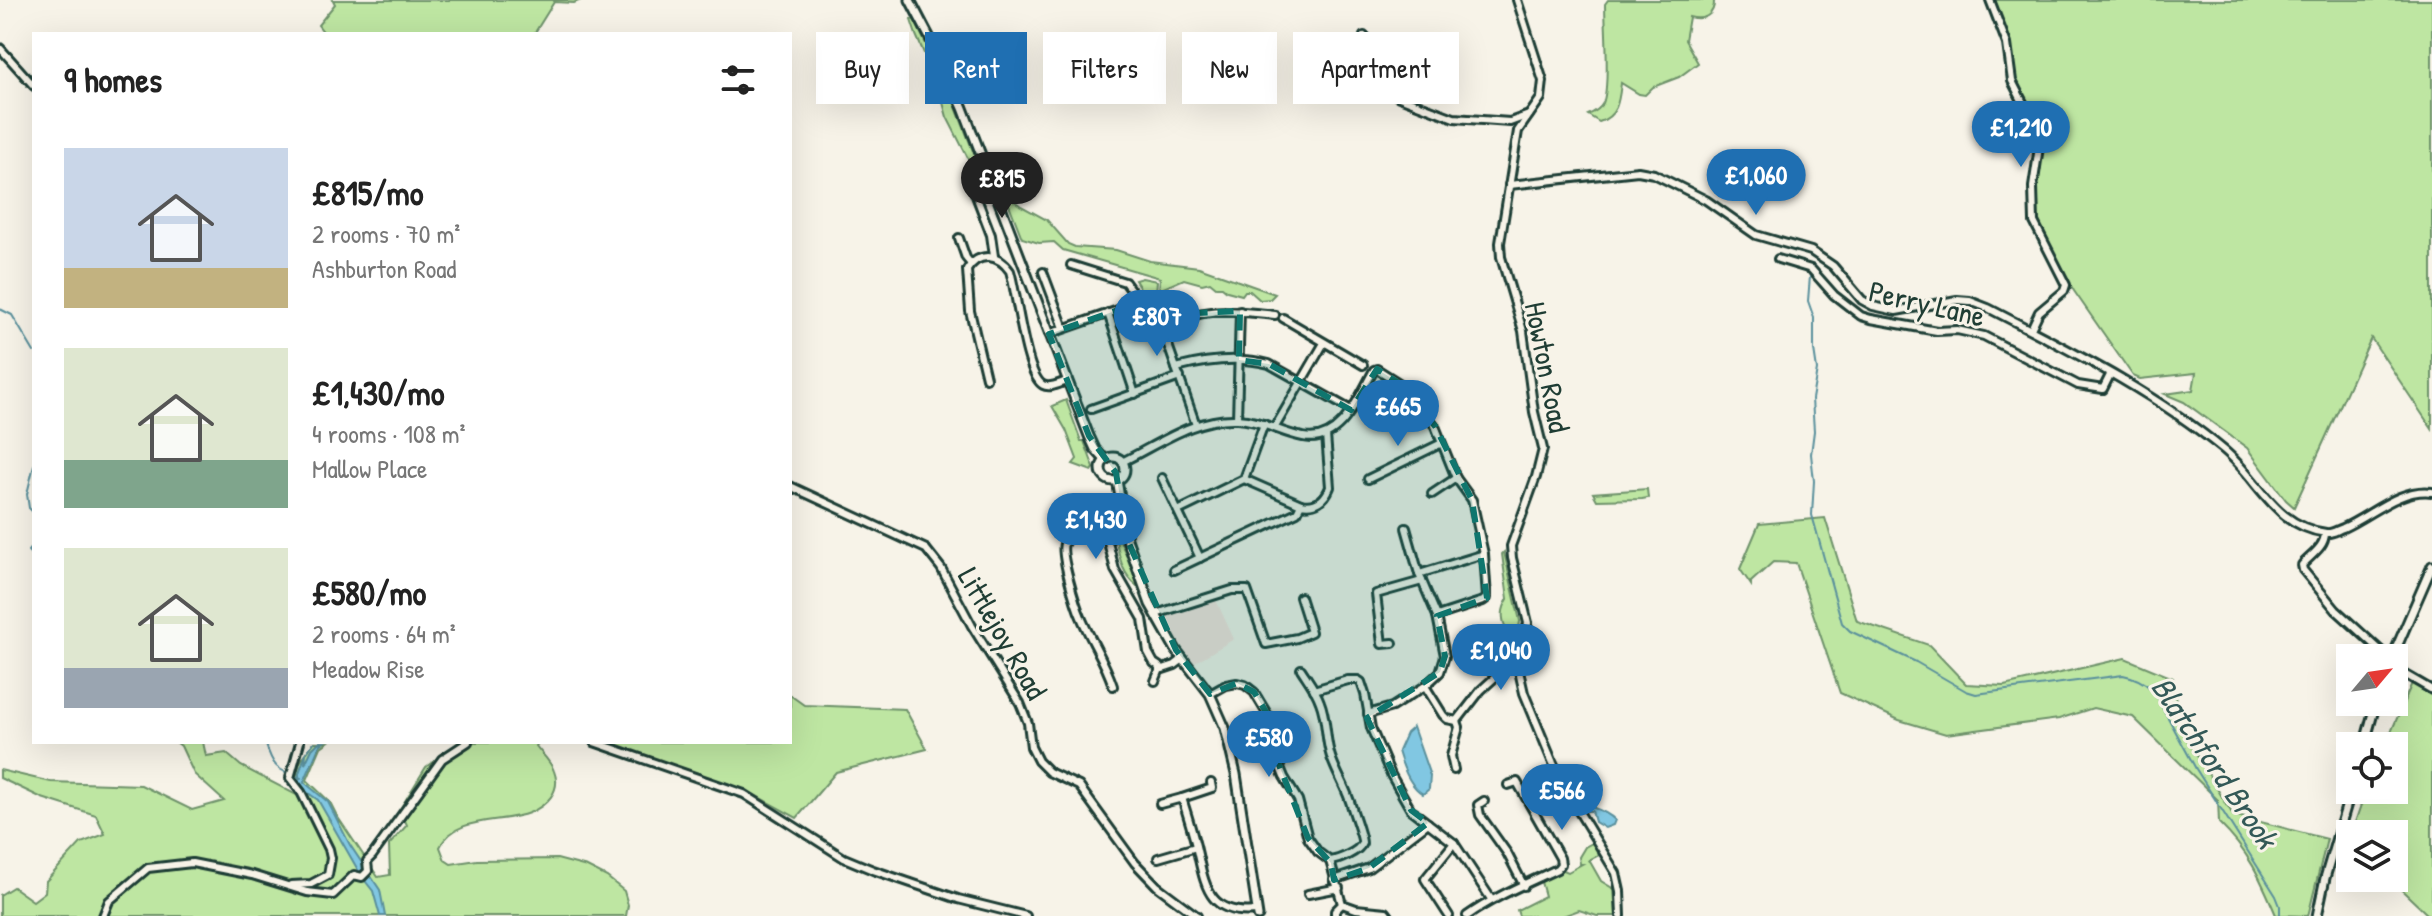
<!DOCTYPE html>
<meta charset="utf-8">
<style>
body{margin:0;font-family:"Patrick Hand",sans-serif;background:#f2f2f2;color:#222;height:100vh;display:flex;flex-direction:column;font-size:30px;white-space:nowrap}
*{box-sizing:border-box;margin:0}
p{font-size:26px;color:#767676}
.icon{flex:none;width:44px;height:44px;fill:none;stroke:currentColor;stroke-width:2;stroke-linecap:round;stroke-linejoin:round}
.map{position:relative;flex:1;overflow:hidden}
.panel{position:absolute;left:32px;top:32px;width:760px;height:712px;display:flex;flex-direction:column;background:#fff;border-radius:0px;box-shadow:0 8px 32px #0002}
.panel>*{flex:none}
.hud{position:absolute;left:816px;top:32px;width:760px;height:72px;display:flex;gap:16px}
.needle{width:52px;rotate:61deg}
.buttons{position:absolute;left:2336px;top:644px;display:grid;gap:16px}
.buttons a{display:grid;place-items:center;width:72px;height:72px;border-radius:0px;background:#fff;box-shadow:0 8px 32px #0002;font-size:40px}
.price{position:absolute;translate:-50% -68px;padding:0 18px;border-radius:28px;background:#1f6fb2;color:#fff;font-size:26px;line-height:52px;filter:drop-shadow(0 2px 4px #0008)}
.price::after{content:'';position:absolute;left:50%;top:48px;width:24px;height:18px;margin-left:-12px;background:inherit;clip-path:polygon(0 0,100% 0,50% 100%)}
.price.active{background:#222;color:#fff}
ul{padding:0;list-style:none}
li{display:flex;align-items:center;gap:24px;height:200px;padding:0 32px}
li span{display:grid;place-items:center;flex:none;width:224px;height:160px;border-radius:0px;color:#555}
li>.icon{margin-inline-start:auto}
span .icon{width:96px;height:96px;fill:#fffc;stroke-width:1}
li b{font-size:34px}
h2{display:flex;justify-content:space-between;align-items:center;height:96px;padding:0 32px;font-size:34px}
.pill{padding:0 28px;border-radius:0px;background:#fff;box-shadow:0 8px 32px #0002;font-size:28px;line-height:72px}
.pill.active{background:#1f6fb2;color:#fff}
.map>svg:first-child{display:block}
</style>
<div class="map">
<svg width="2432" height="916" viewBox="0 0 2432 916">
<rect width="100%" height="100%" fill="#f7f3e8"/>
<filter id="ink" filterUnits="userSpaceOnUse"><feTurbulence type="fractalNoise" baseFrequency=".0125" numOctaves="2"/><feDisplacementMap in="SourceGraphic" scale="16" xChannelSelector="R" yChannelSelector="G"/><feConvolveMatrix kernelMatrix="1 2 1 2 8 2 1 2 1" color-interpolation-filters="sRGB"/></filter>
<g filter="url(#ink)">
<!-- built -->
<path fill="#f8e3db" d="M1216,600L1234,639L1192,664L1174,640L1166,617Z"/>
<!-- green -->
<g fill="#bee6a2" stroke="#6e926b" stroke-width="2">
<path d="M333,0H581L574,3L554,2L534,34H325L318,25L335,4Z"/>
<path d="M1608,0H1714C1715,16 1703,21 1689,17L1685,40L1698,63L1679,77L1653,87L1645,95L1639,94L1621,83C1619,100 1618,116 1599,122L1588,115C1595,112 1600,109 1603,103C1610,87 1605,24 1605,4Z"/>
<path d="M1994,0H2432V429L2371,338L2294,507L2286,500L2247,448L2184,402L2165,394L2193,390L2196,373L2140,379L2133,376L2074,291L2043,237L2035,212L2037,186L2041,166L2040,129L2014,77L2011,43Z"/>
<path d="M914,19L954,102L988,190L977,176L947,117L939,88L916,35L911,20Z"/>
<path d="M1005,194L1021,206L1047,220L1068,244L1075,247L1116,250L1150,261L1199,267L1275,294L1270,299L1260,300L1250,291H1245L1242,295L1227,291L1222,287H1216L1210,282L1202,284L1184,279L1159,290L1160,278L1063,250L1054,242L1039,243L1022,238Z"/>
<path d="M1142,278L1157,281L1154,311L1139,304L1140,288L1135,280Z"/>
<path d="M1066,400L1081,441H1084L1094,468L1092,471L1073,464L1077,459L1066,430L1052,406Z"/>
<path d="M1647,489L1648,498L1642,499L1597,500L1593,493Z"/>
<path d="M1825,518L1857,621L1929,645L1966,684L2004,686L2125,658L2173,678L2180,720L2186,737L2233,815L2327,839L2308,916L2276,915C2260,877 2249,852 2219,823L2218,800L2133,717L2093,708L2059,719L1946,734L1899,720L1840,693L1796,563L1773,562L1751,582V585L1740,569L1759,524Z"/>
<path d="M1120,540L1137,582V586C1122,574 1120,559 1116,541Z"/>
<path d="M1504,552L1520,621L1513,667H1510L1505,658C1506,653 1508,649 1508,644C1508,626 1496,618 1508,599L1502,554Z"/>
<path d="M2412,683L2432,695V916H2429L2389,878H2394V834H2351L2366,790H2394V746H2381L2392,730Z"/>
<path d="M790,695L804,705L905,709L927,749L836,772L797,818L751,793L599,742H790Z"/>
<path d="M176,742H203L206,756L226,753L241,766L306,800L295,782L300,762L314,742H328L321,747L307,780L330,802L337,816L378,877L390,875L389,845L407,825L400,809L426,767L460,742H539L536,746C542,754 551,762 554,771C562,791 546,806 529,813C501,824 455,815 440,847L445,860L451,864L477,860L557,859L587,867L607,877L624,891L628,905L626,916H0V895L13,887L33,901L45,892L46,881L81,843L105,834L96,815L42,798L0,778V770L51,782L141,785L192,810L224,801L194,774L181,746Z"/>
<path d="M1594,842L1601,854L1589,860L1601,881L1614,889L1616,916H1597L1579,910L1563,916H1519L1517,910L1545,896L1541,882L1561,869L1568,872L1582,864H1580L1579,857L1585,847Z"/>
</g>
<!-- water -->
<g fill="#81c7e2" stroke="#5a909c" stroke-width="2">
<path d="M1413,727L1430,776L1429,789L1423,794C1410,787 1402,765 1398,751L1406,733Z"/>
<path d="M319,742H324L320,745L304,782L328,802L350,845L380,890L385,916H380L373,891L362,877L318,800L304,790L299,781V773L306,753L305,764L312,749Z"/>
<path d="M1588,797L1593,800L1594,808C1600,810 1610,815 1615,820L1613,825L1605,828L1595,822L1592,811H1587L1582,804Z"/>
</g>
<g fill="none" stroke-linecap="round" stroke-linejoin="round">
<!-- stream -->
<g stroke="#5a909c" stroke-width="2">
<path d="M1799,269L1808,272L1810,276L1808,301L1814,318V350L1817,370L1812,399L1814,431L1811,454L1814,481L1812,515L1842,623L1850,631L1916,662L1966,691L1976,694L2123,675C2135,677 2144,682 2153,690L2196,769L2276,896L2280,906V916"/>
<path d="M0,309L12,315L34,352"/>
<path d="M34,465L27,494L29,508L34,513"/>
<path d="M34,544L28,551L34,557"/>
<path d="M265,742C273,767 276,770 301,778"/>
<path d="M307,752L314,742"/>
</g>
<defs>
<g id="minor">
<path d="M1517,0L1543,81L1541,98L1518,131L1500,243L1501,257L1523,331L1534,412L1543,449L1536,477L1511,546L1512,558L1528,623L1520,655L1519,671L1524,693L1553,763L1570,797L1616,873L1620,891L1621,916"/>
<path d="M1990,0L2007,44L2012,81L2035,126L2039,147L2033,187L2034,222L2066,285L2064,291L2039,312L2031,329"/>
<path d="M1364,36L1374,47L1385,82L1390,91L1399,97L1454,118L1510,122L1529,115"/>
<path d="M0,48L34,86"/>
<path d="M1509,185L1638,171L1654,174L1706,200L1756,235L1811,251L1833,266L1862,300L1873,306L1896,311L1957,300L1970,301L1988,308C2069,350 2153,391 2224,450C2260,480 2274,526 2326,533C2332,534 2337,530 2343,528C2372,515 2399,488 2432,492"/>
<path d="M975,193L991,235L994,256"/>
<path d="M959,238L966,258L971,264"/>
<path d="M1778,259L1811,269L1834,295L1861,316L1871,319L1937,331L1957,330L1984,336L2078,385L2103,389L2110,375"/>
<path d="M1071,265L1125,282L1133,293L1130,309"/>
<path d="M1043,272L1064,328"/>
<path d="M1108,313L1135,394"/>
<path d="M1283,318L1363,365"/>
<path d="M1162,328C1204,306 1229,310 1275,315"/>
<path d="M1049,334L1121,309C1136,308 1151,318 1162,328L1196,425"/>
<path d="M1176,368C1207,360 1238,356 1269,364L1351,410"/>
<path d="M986,378L970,311L967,270C979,251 998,254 1010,271C1017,293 1025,375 1043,385C1050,389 1060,383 1067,381"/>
<path d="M1091,409L1180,377"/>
<path d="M1237,419L1240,311"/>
<path d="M1275,427L1324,343"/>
<path d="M1122,462C1159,444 1195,417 1237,419C1261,420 1281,433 1303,437C1341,445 1359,396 1374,370L1377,369L1399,383L1424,411L1435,426L1456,478L1472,500L1484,554L1487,598L1483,601L1437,616"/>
<path d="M1162,478L1200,558"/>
<path d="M1244,479L1301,504C1315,507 1325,500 1330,487L1326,435"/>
<path d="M1368,479L1440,444"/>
<path d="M790,486L926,549L941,568L972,626L1020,703L1028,723L1031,747L1038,761L1049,772L1079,786L1135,863L1157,886L1197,916"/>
<path d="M1432,494L1456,478"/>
<path d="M1178,511L1244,479L1264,424"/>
<path d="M2325,533C2325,547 2311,555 2302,565L2303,570L2336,610L2381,651"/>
<path d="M1174,570L1297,512L1301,504"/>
<path d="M1419,574L1484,554"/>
<path d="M1156,614L1232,590H1247L1266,644L1297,638L1311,632L1300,597"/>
<path d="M1393,643L1382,644L1376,594L1422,581"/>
<path d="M2394,668L2432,690"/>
<path d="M1301,669C1308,680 1316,690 1320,702C1327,719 1325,739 1331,757C1337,775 1347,789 1352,808C1354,815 1363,839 1362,843C1359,852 1338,860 1330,861"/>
<path d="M1155,681L1160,669"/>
<path d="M1113,686C1105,661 1091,641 1081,617C1076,606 1060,554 1064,544C1070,530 1086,522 1100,522L1104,526L1115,570L1143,619L1148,652L1154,663L1163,669L1175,665L1183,659"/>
<path d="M1425,686L1443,715L1447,719L1457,721"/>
<path d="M1314,690L1348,680H1358L1361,682L1365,694L1371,728L1391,775L1411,810L1454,843L1491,899"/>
<path d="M1210,694L1226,685L1237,683L1245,685L1254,692L1275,727L1277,760L1284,777L1298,800L1308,838L1318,852L1330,861"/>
<path d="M1368,714L1392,707L1425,686L1440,672L1445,656L1437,616L1419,574L1406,528"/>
<path d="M594,742L744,794L844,858L873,870L958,899L1026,916"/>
<path d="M1454,770L1451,756L1459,727L1457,721L1481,690L1503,670L1494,657"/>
<path d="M1182,798L1212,788L1211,783"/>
<path d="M1484,801L1478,805L1480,815L1507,853L1524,886"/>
<path d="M1160,804L1182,798C1187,814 1192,830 1196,846C1205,883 1206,916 1257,911"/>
<path d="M1158,858L1196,847"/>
<path d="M1330,861L1342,904L1335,911V916"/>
<path d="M1334,880L1369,868L1428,823"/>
<path d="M291,885L311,884L328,875L331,858L329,849L301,792L290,778L300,742"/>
<path d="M1308,894L1339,888"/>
<path d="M1342,904L1356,909L1386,912L1389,916"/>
<path d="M103,916L109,901L148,868L192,863L252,875L307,892L333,895L354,875L362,877L368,871L367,861L372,856L442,759L468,742"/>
<path d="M1449,916L1425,879L1454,843"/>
<path d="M1467,916C1495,896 1526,884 1557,869L1561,864L1560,858L1517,782L1508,785"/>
</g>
<g id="major">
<path d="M910,0L944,65L963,108L1089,436L1095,449L1105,460"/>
<circle cx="1113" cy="469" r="12"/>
<path d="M1117,480L1127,539L1150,604L1176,650L1210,694L1225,728L1236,774L1258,916"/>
<path d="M2392,658L2432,566"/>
<path d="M2364,746L2376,702"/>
<path d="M2317,916L2325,878L2351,790"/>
</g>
</defs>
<!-- minor casing -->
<use href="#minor" stroke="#1f3d34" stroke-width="12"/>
<!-- major casing -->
<use href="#major" stroke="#1f3d34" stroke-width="13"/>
<!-- minor -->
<use href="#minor" stroke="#f7f3e8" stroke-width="6"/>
<!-- major -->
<use href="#major" stroke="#f7f3e8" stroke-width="7"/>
</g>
</g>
<!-- marked area -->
<path fill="#0f766e" fill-opacity="0.2" stroke="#0f766e" stroke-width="6" stroke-dasharray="16 10" stroke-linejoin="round" d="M1121,309L1162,328L1195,313L1240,311L1239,360L1269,364L1351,410L1377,369L1399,383L1435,426L1472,500L1487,598L1437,616L1445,656L1440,672L1367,718L1411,810L1428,823L1369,868L1334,880L1331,863L1308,838L1277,760L1275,727L1254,692L1237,683L1210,694L1176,650L1127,539L1116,473L1089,436L1049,334Z"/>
<g text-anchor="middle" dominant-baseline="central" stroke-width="6" stroke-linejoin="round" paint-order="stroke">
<!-- street labels -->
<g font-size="30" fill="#1f3d34" stroke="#f7f3e8">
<text transform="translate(1927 303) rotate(13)">Perry Lane</text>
<text transform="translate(1548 367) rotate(79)">Howton Road</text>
<text transform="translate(1003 633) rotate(60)">Littlejoy Road</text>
</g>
<!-- water labels -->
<g font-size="32" font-style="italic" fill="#335957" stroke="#f7f3e8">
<text transform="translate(2215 762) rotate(56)">Blatchford Brook</text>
</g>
</g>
</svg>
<div class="buttons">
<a><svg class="needle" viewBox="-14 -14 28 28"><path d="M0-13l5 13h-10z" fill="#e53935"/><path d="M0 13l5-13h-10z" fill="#767676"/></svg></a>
<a><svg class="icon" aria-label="locate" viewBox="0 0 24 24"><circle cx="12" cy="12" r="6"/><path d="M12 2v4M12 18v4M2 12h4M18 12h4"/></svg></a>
<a><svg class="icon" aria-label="layers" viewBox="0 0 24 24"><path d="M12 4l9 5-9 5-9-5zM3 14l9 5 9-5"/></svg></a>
</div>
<b class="price" style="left:2021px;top:169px">£1,210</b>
<b class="price" style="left:1756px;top:217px">£1,060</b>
<b class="price active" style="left:1002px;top:220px">£815</b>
<b class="price" style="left:1157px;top:358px">£807</b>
<b class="price" style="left:1398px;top:448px">£665</b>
<b class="price" style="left:1096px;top:561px">£1,430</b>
<b class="price" style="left:1501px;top:692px">£1,040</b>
<b class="price" style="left:1269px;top:779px">£580</b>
<b class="price" style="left:1562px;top:832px">£566</b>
<div class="hud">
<a class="pill">Buy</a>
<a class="pill active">Rent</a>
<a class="pill">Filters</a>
<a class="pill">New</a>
<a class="pill">Apartment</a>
</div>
<section class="panel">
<h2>9 homes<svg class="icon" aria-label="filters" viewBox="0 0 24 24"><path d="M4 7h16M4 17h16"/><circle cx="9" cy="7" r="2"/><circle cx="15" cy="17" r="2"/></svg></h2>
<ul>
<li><span style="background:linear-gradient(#c9d6e8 75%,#c2b280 0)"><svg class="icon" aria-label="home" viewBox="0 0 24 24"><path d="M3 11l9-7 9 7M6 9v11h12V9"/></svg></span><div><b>£815/mo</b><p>2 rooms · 70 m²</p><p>Ashburton Road</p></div></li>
<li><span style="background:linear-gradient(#dfe7d0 70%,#7fa58c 0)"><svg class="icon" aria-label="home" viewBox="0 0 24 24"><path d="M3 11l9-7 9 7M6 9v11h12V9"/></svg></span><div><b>£1,430/mo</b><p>4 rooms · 108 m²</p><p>Mallow Place</p></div></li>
<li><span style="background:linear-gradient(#dfe7d0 75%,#9aa5b1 0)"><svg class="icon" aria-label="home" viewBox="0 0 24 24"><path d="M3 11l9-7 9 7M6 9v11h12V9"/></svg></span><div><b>£580/mo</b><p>2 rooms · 64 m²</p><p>Meadow Rise</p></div></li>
</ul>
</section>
</div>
